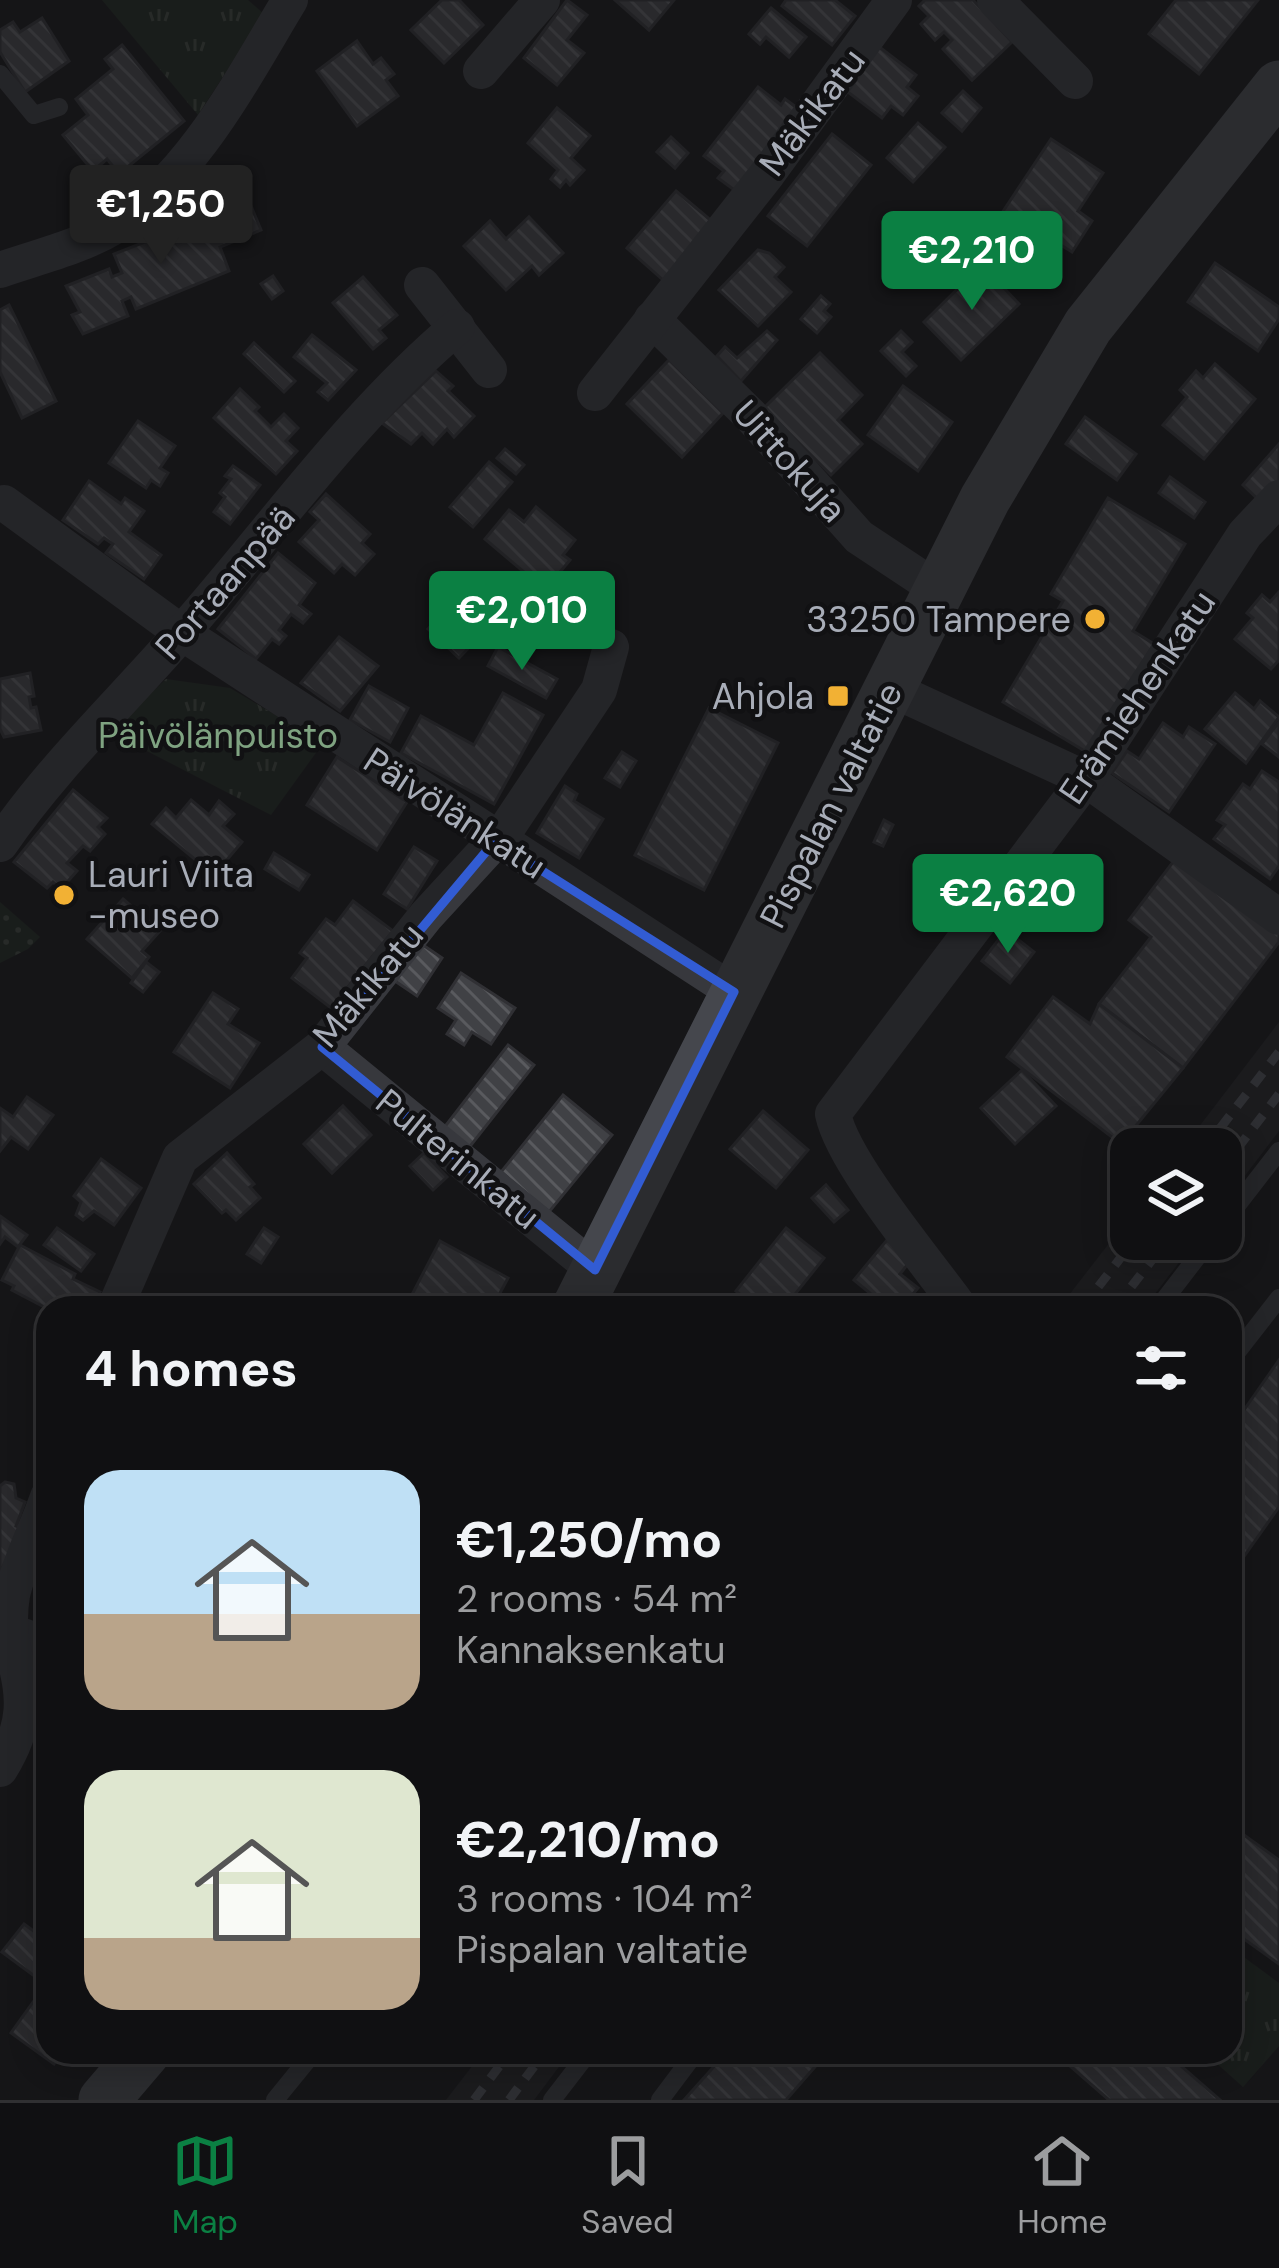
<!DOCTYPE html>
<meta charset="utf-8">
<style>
body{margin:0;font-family:"DM Sans",sans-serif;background:#19191b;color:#f1f3f6;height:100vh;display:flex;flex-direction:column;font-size:45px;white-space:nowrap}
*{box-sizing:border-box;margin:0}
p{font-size:39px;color:#9c9d9f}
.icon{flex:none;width:66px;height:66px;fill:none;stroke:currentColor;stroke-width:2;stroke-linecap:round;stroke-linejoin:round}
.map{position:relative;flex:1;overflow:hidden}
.drawer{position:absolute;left:36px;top:1296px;width:1206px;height:768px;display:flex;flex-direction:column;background:#101012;border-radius:36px;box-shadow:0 6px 30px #0003,0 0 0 3px #303032}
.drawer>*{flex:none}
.fabs{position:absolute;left:1110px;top:1128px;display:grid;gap:24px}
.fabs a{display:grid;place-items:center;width:132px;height:132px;border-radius:24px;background:#101012;box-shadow:0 6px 30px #0003,0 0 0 3px #303032;font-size:60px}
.price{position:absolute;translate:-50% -102px;padding:0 27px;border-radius:12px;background:#0b8043;color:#fff;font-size:39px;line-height:78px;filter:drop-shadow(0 3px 6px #0008)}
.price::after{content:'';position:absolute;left:50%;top:72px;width:36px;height:27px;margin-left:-18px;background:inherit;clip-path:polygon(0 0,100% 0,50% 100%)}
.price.on{background:#222;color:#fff}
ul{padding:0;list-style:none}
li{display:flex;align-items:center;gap:36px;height:300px;padding:0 48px}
li span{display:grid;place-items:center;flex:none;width:336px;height:240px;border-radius:36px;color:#555}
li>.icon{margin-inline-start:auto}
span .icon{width:144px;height:144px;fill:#fffc;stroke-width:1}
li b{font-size:51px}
h2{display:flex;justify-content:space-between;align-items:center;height:144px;padding:0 48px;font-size:51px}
.menu{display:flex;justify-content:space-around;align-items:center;height:168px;border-top:3px solid #303032;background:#101012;font-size:33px;color:#9c9d9f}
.menu a{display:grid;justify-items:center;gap:6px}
.menu .on{color:#0b8043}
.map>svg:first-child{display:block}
</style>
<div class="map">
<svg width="1279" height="2100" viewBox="0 0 1279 2100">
<defs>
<pattern id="grass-dots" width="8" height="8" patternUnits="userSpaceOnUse" patternTransform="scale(3)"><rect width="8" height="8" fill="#1e261f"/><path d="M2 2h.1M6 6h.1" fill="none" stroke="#3c433d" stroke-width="1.8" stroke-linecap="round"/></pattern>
<pattern id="park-tufts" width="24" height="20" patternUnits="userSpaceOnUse" patternTransform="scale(3)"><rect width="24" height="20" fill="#1e261f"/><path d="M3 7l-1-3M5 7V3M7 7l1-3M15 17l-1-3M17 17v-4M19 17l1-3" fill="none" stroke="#3c433d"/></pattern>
<pattern id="building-back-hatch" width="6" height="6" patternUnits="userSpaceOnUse" patternTransform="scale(3)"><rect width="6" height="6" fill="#404145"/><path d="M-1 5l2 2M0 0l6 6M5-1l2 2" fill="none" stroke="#595a5e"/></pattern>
</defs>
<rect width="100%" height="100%" fill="#161618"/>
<!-- built -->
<g fill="#222225">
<path d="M1279,1022V1131L1221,1207V1149H1182Z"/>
<path d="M1131,1215V1239H1197L1144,1308H1059Z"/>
<path d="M483,2052H570L534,2100H446Z"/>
</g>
<!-- grass -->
<path fill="url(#grass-dots)" d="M0,902L40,937L28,949L0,963Z"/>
<!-- park -->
<g fill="url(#park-tufts)">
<path d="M102,0H248L264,14L198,115Z"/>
<path d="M166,679L230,688L323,743L271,815L110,732Z"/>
<path d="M1230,1947L1279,1983V2046L1243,2087L1204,2052H1230Z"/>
</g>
<!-- building -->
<g fill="url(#building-back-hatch)" stroke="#303034" stroke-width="3">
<path d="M442,0H459L483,25L444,63L411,30Z"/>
<path d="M567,0L587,15L567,40L584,53L557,85L524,58Z"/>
<path d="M615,0H674L649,30Z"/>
<path d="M786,0H835L855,16L832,45L782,6Z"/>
<path d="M925,0H973L1012,42L972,80L943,49L952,40L944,32L935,40L921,24L929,16L919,6Z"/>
<path d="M1176,0H1258L1199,74L1149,34Z"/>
<path d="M771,8L806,37L789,57L766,37L760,44L749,34Z"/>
<path d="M42,18L69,61L25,92L0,52V30L13,22L20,32Z"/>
<path d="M357,41L373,64L381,58L394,74L386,80L398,96L357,126L317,71Z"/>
<path d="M122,45L184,121L119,174L107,159L93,171L63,135L88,115L76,99L113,69L105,59Z"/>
<path d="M878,46L916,75L907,87L918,96L903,115L891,106L882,118L844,89Z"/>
<path d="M758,87L781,105L785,99L800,110L737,192L718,178L724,171L704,156Z"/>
<path d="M963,91L981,108L962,131L942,113Z"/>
<path d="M557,108L590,136L571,158L584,170L570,185L566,180L560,187L551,179L558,170L528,143Z"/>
<path d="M918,123L945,147L913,182L887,158Z"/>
<path d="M832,134L871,165L807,246L768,216Z"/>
<path d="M671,137L688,153L675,168L657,152Z"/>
<path d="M1051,139L1103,173L1078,211L1092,221L1072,252L1056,242L1043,262L992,228Z"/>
<path d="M676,191L714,223L663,280L627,248Z"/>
<path d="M249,201L261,230L220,247L229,271L136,309L131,297L122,301L128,316L83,334L72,315L80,312L66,286L109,269L112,277L122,273L114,254Z"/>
<path d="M529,217L563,253L539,275L532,266L506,290L464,246L490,221L506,239Z"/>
<path d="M758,250L769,253L784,267L775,277L791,292L758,326L719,290Z"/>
<path d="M1215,263L1279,307V319L1258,351L1188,302Z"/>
<path d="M982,265L1019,304L961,360L924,322Z"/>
<path d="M273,276L283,291L272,299L261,284Z"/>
<path d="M363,277L397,315L379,330L386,338L373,349L333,303Z"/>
<path d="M821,296L830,304L824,311L831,317L817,333L801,319Z"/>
<path d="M9,305L56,401L22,418L0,372V310Z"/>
<path d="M767,331L777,340L741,381L717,356L725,347L737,358Z"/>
<path d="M901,331L912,342L902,352L916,366L906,376L881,351Z"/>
<path d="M312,335L356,370L328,400L318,392L327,383L294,357Z"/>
<path d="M254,343L295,381L284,392L244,354Z"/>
<path d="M820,353L862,395L838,420L862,444L831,475L764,408Z"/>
<path d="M669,360L723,413L682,457L627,404Z"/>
<path d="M1215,364L1255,399L1204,459L1163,425L1187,397L1180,390L1196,371L1203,378Z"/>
<path d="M436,371L453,386L448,391L474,416L454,437L447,429L433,444L422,433L411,444L382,423Z"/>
<path d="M903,386L952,422L918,471L868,435Z"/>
<path d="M240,389L259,407L255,411L271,427L284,414L298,428L286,441L297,451L276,474L214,418Z"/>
<path d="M1085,417L1136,454L1117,480L1066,444Z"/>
<path d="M138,421L175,446L160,468L168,473L160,486L151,480L146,488L109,463Z"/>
<path d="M1279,444V484L1262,503L1243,485Z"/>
<path d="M505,449L524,465L516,474L497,458Z"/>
<path d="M489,462L512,482L473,527L450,507Z"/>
<path d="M233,466L260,485L230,524L214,512L225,497L220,493L231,479L225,476Z"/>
<path d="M1170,477L1205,502L1194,518L1159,493Z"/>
<path d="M89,481L121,504L125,498L144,511L129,532L161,555L144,579L106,553L113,544L104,538L98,544L63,520Z"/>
<path d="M326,494L370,534L362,543L374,554L355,575L342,564L334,573L299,542L319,520L310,512Z"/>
<path d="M1108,498L1185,544L1133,631L1154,644L1088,753L1003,702L1063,601L1051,594Z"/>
<path d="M536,507L575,540L563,555L570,560L545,590L485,539L509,510L524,522Z"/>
<path d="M278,553L315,583L299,605L311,614L303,623L291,614L279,630L286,636L279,644L272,639L256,659L218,629Z"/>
<path d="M473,582L504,611L459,658L428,629Z"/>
<path d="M526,582L580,625L562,647L508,604Z"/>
<path d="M1279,592V660L1271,669L1235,639L1253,618L1247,613L1262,595L1270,602Z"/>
<path d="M339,637L378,666L340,711L301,683Z"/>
<path d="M498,647L557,679L546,698L488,666Z"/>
<path d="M30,673L34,696L29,697L31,708L36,707L41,730L4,737L0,729V679Z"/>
<path d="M369,686L408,708L390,742L350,720Z"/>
<path d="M503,693L543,715L494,804L401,753L421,716L474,745Z"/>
<path d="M1235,693L1254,709L1260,701L1279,717L1246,763L1205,729Z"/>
<path d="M709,708L778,743L704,890L635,855Z"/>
<path d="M1279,722V757L1262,744Z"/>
<path d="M1163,723L1183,737L1189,727L1215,744L1169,812L1112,773L1127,751L1139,759Z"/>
<path d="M622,752L636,761L620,787L605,778Z"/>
<path d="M337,757L407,802L377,850L307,805Z"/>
<path d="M1262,771L1279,782V866L1270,879L1214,839L1225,825L1217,820L1243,784L1250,789Z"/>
<path d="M565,786L577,794L574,801L603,819L579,858L537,833Z"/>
<path d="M73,790L107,818L98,827L105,834L90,851L83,846L67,863L77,871L61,889L53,882L47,888L14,862Z"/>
<path d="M191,800L209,815L219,801L234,814L223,826L242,842L214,875L152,824L166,808L176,818Z"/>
<path d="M884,820L893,825L883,846L874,842Z"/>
<path d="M414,847L437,861L407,909L384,894Z"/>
<path d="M274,853L309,875L299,890L265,869Z"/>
<path d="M1176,858L1279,928V942L1183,1068L1099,1004L1151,937L1129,920Z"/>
<path d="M123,899L160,931L142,951L149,957L132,978L87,939Z"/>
<path d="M353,901L393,931L331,1008L292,978L307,958L300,953L326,919L335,925Z"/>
<path d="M1006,930L1034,952L1010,983L982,961Z"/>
<path d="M420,943L442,958L417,996L395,981Z"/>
<path d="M146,962L159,972L143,992L131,983Z"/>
<path d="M461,973L515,1008L491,1044L472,1032L464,1045L447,1034L456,1020L438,1008Z"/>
<path d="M213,993L238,1009L228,1024L259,1043L230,1088L174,1052Z"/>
<path d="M1053,997L1090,1024L1099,1004L1183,1068L1121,1144L1007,1057Z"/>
<path d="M508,1045L534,1065L468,1149L443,1129Z"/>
<path d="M1022,1070L1056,1106L1015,1144L981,1108Z"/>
<path d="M563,1095L612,1135L549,1212L501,1172Z"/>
<path d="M27,1097L53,1115L28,1149L11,1137L0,1151V1108L13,1117Z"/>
<path d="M343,1106L371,1135L332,1173L304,1144Z"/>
<path d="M763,1111L808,1150L776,1188L730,1149Z"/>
<path d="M227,1153L254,1184L250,1187L260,1198L236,1220L226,1210L222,1213L194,1184Z"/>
<path d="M424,1153L447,1177L433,1190L410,1166Z"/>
<path d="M101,1159L141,1188L114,1225L94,1211L83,1220L76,1215L81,1202L74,1196Z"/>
<path d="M826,1185L848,1210L834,1222L812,1198Z"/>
<path d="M0,1216L27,1235L18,1247L5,1237L0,1244Z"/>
<path d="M57,1228L94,1254L81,1271L44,1245Z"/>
<path d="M264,1228L278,1237L261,1263L247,1254Z"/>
<path d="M786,1228L824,1258L784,1308H757L736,1291Z"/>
<path d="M887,1240L911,1260L900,1274L918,1288L901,1308H888L854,1280Z"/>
<path d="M440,1241L508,1278L492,1308H405Z"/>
<path d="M20,1245L75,1274L73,1279L100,1292L93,1308L48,1309L12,1290L14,1286L2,1280Z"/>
<path d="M1279,1360V1507L1230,1576V1430Z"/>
<path d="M5,1482L14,1484L16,1498L25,1502L16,1526L23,1529L0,1572V1486Z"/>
<path d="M1230,1825L1279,1860V1964L1230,1929Z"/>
<path d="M24,1924L39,1935L48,1924V1986L2,1952Z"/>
<path d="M41,1991L48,1996V2052H63L54,2064L11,2033Z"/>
<path d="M727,2052H811L820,2061L786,2100H684Z"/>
<path d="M1054,2052H1165L1220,2100H1109Z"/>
</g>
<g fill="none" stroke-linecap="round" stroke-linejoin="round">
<!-- lane -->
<g stroke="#37383d" stroke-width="18">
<path d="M0,74L34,115L59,107"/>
<path d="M1221,1226L1279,1151"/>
<path d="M1158,1308L1211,1239"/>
<path d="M1230,1361L1279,1298"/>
<path d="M275,2100L314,2052"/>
<path d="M552,2100L589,2052"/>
<path d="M660,2100L696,2052"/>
</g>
<!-- street -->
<g stroke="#37383d" stroke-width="36">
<path d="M995,0L1075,81"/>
<path d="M481,71L542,0"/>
<path d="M0,270C37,257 80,247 113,227C193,176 242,79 290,0"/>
<path d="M422,285L489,370"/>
<path d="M652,319L752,417L859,537L939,590"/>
<path d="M595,393L768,173L894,0"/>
<path d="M4,503L182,633L734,992"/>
<path d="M891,689L1086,779L1279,917"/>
<path d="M0,844C54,765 124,700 186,628C274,527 355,413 457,327"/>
<path d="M322,1047L595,1270"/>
<path d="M115,1308L180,1158L322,1047L426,916L507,828L599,690L611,647"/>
<path d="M960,1308C928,1263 843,1163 833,1114L1086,779L1245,534L1279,498"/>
<path d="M11,1632L48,1645"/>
<path d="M0,1769C48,1692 0,1666 12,1595C19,1563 37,1529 48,1497"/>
</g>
<!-- secondary -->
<g stroke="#45474d" stroke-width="51">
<path d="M577,1308L985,499L1088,326L1279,86"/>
<path d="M104,2100L145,2052"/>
</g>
<!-- rail -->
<g stroke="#4a4c52" stroke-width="9" stroke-dasharray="15 12" stroke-linecap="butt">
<path d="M1204,1149L1279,1052"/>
<path d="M1221,1170L1279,1094"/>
<path d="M1082,1308L1135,1239"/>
<path d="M1115,1308L1168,1239"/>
<path d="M474,2100L510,2052"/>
<path d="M509,2100L545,2052"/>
</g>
</g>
<!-- marked area -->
<path d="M0 0H1279V2100H0ZM495,841L734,992L595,1270L322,1047Z" fill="#161618" fill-opacity=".55" fill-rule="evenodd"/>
<path fill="none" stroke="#325cd3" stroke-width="9" stroke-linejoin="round" d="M495,841L734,992L595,1270L322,1047Z"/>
<!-- markers -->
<g fill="#f2b134" stroke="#111113" stroke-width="4.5">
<circle cx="1095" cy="619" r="12"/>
<rect x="826" y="684" width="24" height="24" rx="6"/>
<circle cx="64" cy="895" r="12"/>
</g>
<g text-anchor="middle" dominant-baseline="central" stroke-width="9" stroke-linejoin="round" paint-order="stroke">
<!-- street labels -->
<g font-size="36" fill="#a8adb8" stroke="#111113">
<text transform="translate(812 112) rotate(-53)">Mäkikatu</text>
<text transform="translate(790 461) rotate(48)">Uittokuja</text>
<text transform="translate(225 582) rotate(-49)">Portaanpää</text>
<text transform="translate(1137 697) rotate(-56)">Erämiehenkatu</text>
<text transform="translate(831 805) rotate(-63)">Pispalan valtatie</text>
<text transform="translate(455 813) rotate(33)">Päivölänkatu</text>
<text transform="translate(368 985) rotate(-50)">Mäkikatu</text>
<text transform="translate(458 1159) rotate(39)">Pulterinkatu</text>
</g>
<!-- poi labels -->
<g font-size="36" fill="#a8adb8" stroke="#111113" text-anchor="end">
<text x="1071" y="619">33250 Tampere</text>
<text x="814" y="696">Ahjola</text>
<text x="88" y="874" text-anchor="start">Lauri Viita<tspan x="88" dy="41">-museo</tspan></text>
</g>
<!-- park labels -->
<g font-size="36" fill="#7fa381" stroke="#111113">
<text x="218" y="735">Päivölänpuisto</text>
</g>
</g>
</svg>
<div class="fabs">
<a><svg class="icon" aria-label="layers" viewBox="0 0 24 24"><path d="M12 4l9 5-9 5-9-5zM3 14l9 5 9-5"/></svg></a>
</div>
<b class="price on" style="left:161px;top:267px">€1,250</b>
<b class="price" style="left:972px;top:313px">€2,210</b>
<b class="price" style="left:522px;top:673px">€2,010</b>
<b class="price" style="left:1008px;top:956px">€2,620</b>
<section class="drawer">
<h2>4 homes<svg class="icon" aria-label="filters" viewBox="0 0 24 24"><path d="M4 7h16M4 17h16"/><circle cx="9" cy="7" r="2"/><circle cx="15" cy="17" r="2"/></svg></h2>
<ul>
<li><span style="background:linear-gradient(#bfe0f5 60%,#b9a48a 0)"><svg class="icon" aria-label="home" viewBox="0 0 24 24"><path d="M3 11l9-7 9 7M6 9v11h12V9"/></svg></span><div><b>€1,250/mo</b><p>2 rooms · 54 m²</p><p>Kannaksenkatu</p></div></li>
<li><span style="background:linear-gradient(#dfe7d0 70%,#b9a48a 0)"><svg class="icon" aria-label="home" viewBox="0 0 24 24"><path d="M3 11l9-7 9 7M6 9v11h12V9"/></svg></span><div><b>€2,210/mo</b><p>3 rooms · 104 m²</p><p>Pispalan valtatie</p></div></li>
</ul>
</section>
</div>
<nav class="menu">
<a class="on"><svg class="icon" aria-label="map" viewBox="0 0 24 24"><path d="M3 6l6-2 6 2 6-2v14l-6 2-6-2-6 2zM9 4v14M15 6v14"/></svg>Map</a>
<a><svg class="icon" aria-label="saved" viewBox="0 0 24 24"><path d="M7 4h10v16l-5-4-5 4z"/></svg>Saved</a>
<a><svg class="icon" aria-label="home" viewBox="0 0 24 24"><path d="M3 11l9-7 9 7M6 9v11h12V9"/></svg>Home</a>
</nav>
